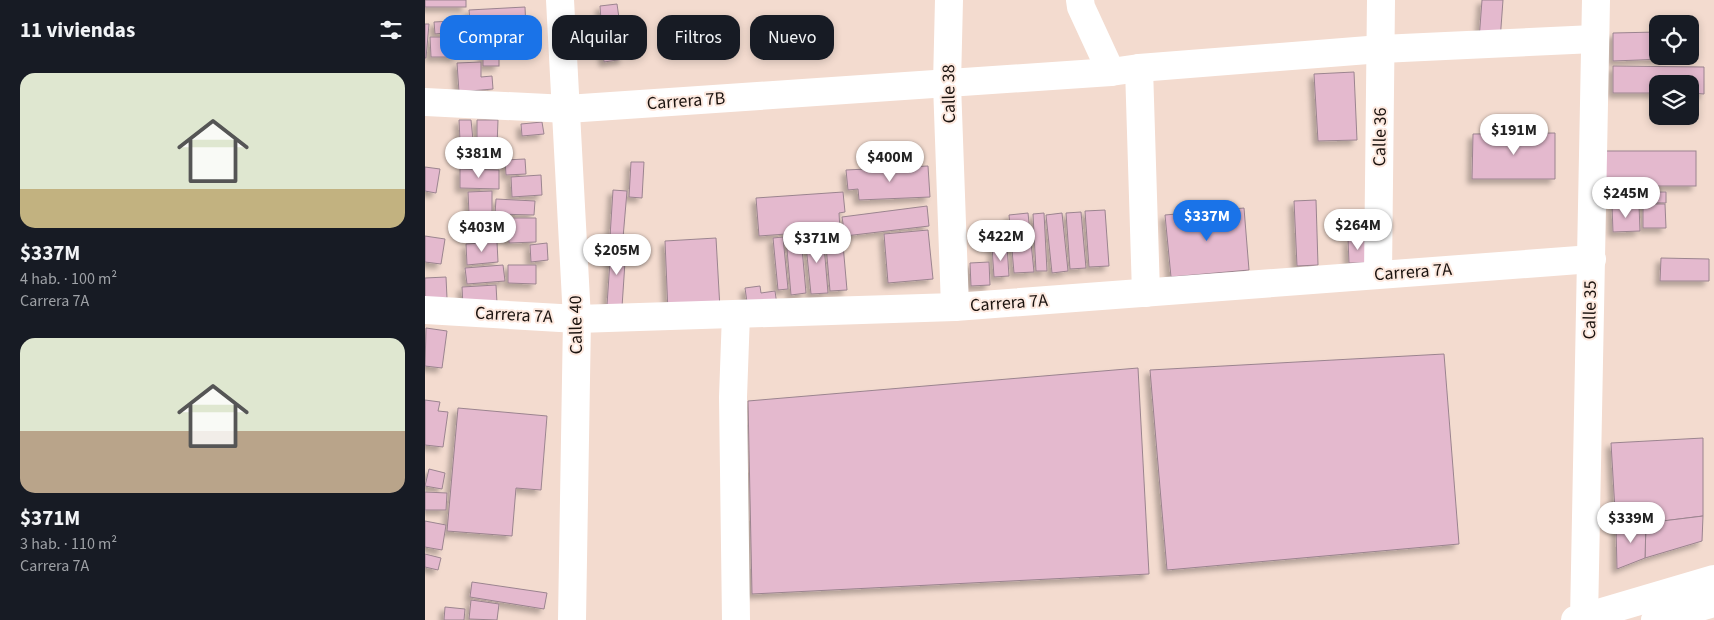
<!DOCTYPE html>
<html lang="es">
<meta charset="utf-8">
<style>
body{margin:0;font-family:"Source Sans 3",sans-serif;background:#20242c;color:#f1f3f6;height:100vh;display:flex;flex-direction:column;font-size:19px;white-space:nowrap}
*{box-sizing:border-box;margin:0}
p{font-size:16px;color:#9ea1a6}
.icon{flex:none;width:28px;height:28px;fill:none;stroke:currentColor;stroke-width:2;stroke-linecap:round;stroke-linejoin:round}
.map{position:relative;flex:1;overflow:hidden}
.sheet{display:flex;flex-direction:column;background:#171b24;width:425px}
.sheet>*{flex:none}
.hud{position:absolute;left:15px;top:15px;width:475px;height:45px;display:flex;gap:10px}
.buttons{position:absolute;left:1224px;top:15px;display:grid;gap:10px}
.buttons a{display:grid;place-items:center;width:50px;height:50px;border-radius:10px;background:#171b24;box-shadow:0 2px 8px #0003;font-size:25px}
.price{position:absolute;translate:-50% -42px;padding:0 11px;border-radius:18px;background:#fff;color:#222;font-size:16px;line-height:32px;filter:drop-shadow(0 1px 2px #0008)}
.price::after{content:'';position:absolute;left:50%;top:30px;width:15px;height:11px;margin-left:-8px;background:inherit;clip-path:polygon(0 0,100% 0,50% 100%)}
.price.on{background:#1a73e8;color:#fff}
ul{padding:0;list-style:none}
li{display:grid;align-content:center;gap:10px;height:265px;padding:0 20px}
li span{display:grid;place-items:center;height:155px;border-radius:15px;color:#555}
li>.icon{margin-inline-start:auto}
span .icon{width:90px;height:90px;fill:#fffc;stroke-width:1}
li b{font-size:21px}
h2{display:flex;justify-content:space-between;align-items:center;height:60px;padding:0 20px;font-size:21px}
.chip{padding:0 18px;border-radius:15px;background:#171b24;box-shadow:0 2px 8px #0003;font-size:18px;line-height:45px}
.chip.on{background:#1a73e8;color:#fff}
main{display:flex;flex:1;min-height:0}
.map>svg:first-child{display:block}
</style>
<main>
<section class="sheet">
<h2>11 viviendas<svg class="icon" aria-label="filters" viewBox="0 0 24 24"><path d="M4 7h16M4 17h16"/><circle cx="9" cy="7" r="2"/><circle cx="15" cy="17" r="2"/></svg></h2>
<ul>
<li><span style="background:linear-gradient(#dfe7d0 75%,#c2b280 0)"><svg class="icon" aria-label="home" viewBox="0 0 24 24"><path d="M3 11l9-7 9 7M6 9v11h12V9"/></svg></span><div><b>$337M</b><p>4 hab. · 100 m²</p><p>Carrera 7A</p></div></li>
<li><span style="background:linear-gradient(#dfe7d0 60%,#b9a48a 0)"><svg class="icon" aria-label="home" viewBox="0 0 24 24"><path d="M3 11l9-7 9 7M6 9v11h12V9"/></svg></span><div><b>$371M</b><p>3 hab. · 110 m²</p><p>Carrera 7A</p></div></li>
</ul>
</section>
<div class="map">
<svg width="1289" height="620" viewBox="0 0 1289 620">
<defs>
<filter id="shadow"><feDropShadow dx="-4.5" dy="4.5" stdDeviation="2.5" flood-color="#0004"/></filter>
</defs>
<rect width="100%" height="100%" fill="#f3dbcf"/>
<!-- building -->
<g fill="#e4b9ce" stroke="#9b848f" filter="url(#shadow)">
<rect x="0" y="0" width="41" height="7"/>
<path d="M1057,0H1078L1075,41L1054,40Z"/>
<path d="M192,4L194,18L176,20L175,6Z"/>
<path d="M100,7L101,29L46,32L44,10Z"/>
<path d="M28,21L29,32L10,34L9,22Z"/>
<path d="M0,24H4L1,58H0Z"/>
<path d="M1232,32V56H1239V59L1188,61V33Z"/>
<path d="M5,37H32V57H6Z"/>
<path d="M196,41L199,59L179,62L177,44Z"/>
<rect x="58" y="53" width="16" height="13"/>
<path d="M56,62V77L67,76L68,89L34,92L32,63Z"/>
<path d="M1188,66L1279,67V94L1265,93V84H1232V93H1188Z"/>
<path d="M929,72L932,140L893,141L889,74Z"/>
<path d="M34,120H46L48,140L35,141Z"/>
<path d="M52,120H73L72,146H52Z"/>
<path d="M117,122L119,134L97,136L96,124Z"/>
<path d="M1130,133V179H1047L1048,134Z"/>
<rect x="1179" y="151" width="92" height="35"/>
<path d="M76,154L77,165L40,168L39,156Z"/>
<path d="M100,159L101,174L81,175L80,160Z"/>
<path d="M206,162H219L217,198L204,197Z"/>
<path d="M503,166L505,197L434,200L433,189L423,190L421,170Z"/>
<path d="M0,167L15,169L11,193L0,191Z"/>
<path d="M35,169L74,170V189L35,188Z"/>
<path d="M116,175L117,195L87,197L86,177Z"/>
<path d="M188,190L202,191L198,238L185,237Z"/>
<path d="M67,191V214H44L43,192Z"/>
<path d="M418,192L420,212L414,213L415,230L334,236L331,198Z"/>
<path d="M1188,192H1241V203L1188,202Z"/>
<path d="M71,199L110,201L109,215L70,214Z"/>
<path d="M891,200L893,265L872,266L869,201Z"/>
<path d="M1218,204H1240L1241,228H1218Z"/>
<path d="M1214,205L1215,231L1188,232L1187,206Z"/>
<path d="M502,206L504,226L420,236L417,217Z"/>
<path d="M819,208L824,270L746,277L740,215Z"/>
<path d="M680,210L684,266L664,267L660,211Z"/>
<path d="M656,212L661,268L645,269L641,213Z"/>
<path d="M603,213L609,272L589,273L584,215Z"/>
<path d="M619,213L622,271H611L608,214Z"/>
<path d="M637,213L643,271L627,273L621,215Z"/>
<path d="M923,213H941L942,231H924Z"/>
<path d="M83,218H111V242L84,243Z"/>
<rect x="68" y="219" width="13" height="18"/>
<path d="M59,220L61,235L41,237L39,222Z"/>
<path d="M503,230L508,279L463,283L459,234Z"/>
<path d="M417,233L422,290L405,291L400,234Z"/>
<path d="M398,234L403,293L386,294L380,236Z"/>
<path d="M0,236L20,239L16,264L0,262Z"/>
<path d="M358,237L363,289L353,290L348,238Z"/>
<path d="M376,237L381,293L366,295L361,238Z"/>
<path d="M291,238L295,309L243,312L240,241Z"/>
<path d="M943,238V263H924L923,239Z"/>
<path d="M72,242L73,262L42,265L41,244Z"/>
<path d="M122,243L123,260L106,262L105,245Z"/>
<path d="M186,246L201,247L197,307L182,305Z"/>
<path d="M582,246L584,276L569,277L567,247Z"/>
<path d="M1236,258L1284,259V281H1235Z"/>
<path d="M564,262L565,285L546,286L545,263Z"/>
<path d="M78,265L80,281L42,284L40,268Z"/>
<path d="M83,265H111V284L83,283Z"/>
<path d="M21,277L22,298L0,299V278Z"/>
<path d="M71,285L72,303L38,306L37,287Z"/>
<path d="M335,286L336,293L350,291L352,305L323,309L320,288Z"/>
<path d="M1,328L22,331L17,368L0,366Z"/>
<path d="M1019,354L1034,544L742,570L725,370Z"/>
<path d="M713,368L724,574L327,594L323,401Z"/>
<path d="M0,400L15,402L13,411L23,412L18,447L0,445Z"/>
<path d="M33,408L122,416L116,490L91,488L87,536L22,531Z"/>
<path d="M1278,438V516L1191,527L1186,443Z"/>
<path d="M4,469L20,473L17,489L0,486Z"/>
<path d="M0,492L22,493L21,510H0Z"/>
<path d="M1278,516L1277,541L1220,558L1221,523Z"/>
<path d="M0,521L21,525L17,550L0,547Z"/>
<path d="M1221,523L1220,558L1192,569L1191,527Z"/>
<path d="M0,554L16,558L13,570L0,567Z"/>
<path d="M47,582L122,593L119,609L45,597Z"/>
<path d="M46,600L74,604L72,620L44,619Z"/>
<path d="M20,607L40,609L39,620H19Z"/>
</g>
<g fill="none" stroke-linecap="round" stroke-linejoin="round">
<!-- minor -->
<g stroke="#fff" stroke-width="28">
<path d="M135,0L152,319L147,620"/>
<path d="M524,0L522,84L530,307"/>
<path d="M655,0L656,7L686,72"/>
<path d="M714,68L721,293"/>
<path d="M0,102L142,109L686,72L714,68L956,49L1169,39"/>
<path d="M953,274L956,0"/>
<path d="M0,310L152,319L530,307L1167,259"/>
<path d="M311,314L308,397L311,620"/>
<path d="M1159,620L1171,0"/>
</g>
<!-- major -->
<g stroke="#fff" stroke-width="28">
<path d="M1150,620L1289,579"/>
<path d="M1230,620L1289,603"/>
</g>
</g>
<g text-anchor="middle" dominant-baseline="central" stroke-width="4" stroke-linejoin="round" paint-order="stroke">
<!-- street labels -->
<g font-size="18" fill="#1b130f" stroke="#fde9df">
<text transform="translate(524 94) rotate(-91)">Calle 38</text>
<text transform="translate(261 101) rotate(-4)">Carrera 7B</text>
<text transform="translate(955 137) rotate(-89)">Calle 36</text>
<text transform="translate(988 272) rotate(-4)">Carrera 7A</text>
<text transform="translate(584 303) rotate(-4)">Carrera 7A</text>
<text transform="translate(1165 310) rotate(-89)">Calle 35</text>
<text transform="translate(89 315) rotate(3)">Carrera 7A</text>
<text transform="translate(151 325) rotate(-91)">Calle 40</text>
</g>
</g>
</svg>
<div class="buttons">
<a><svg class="icon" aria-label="locate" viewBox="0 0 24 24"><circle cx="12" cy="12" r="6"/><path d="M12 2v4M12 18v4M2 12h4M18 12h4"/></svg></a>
<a><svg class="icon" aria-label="layers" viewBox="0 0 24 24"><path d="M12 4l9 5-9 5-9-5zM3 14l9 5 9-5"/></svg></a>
</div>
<b class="price" style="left:1089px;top:156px">$191M</b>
<b class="price" style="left:54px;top:179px">$381M</b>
<b class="price" style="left:465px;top:183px">$400M</b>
<b class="price" style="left:1201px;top:219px">$245M</b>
<b class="price on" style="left:782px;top:242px">$337M</b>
<b class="price" style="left:933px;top:251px">$264M</b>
<b class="price" style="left:57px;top:253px">$403M</b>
<b class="price" style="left:576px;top:262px">$422M</b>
<b class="price" style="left:392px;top:264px">$371M</b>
<b class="price" style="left:192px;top:276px">$205M</b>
<b class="price" style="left:1206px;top:544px">$339M</b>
<div class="hud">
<a class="chip on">Comprar</a>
<a class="chip">Alquilar</a>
<a class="chip">Filtros</a>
<a class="chip">Nuevo</a>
</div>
</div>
</main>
